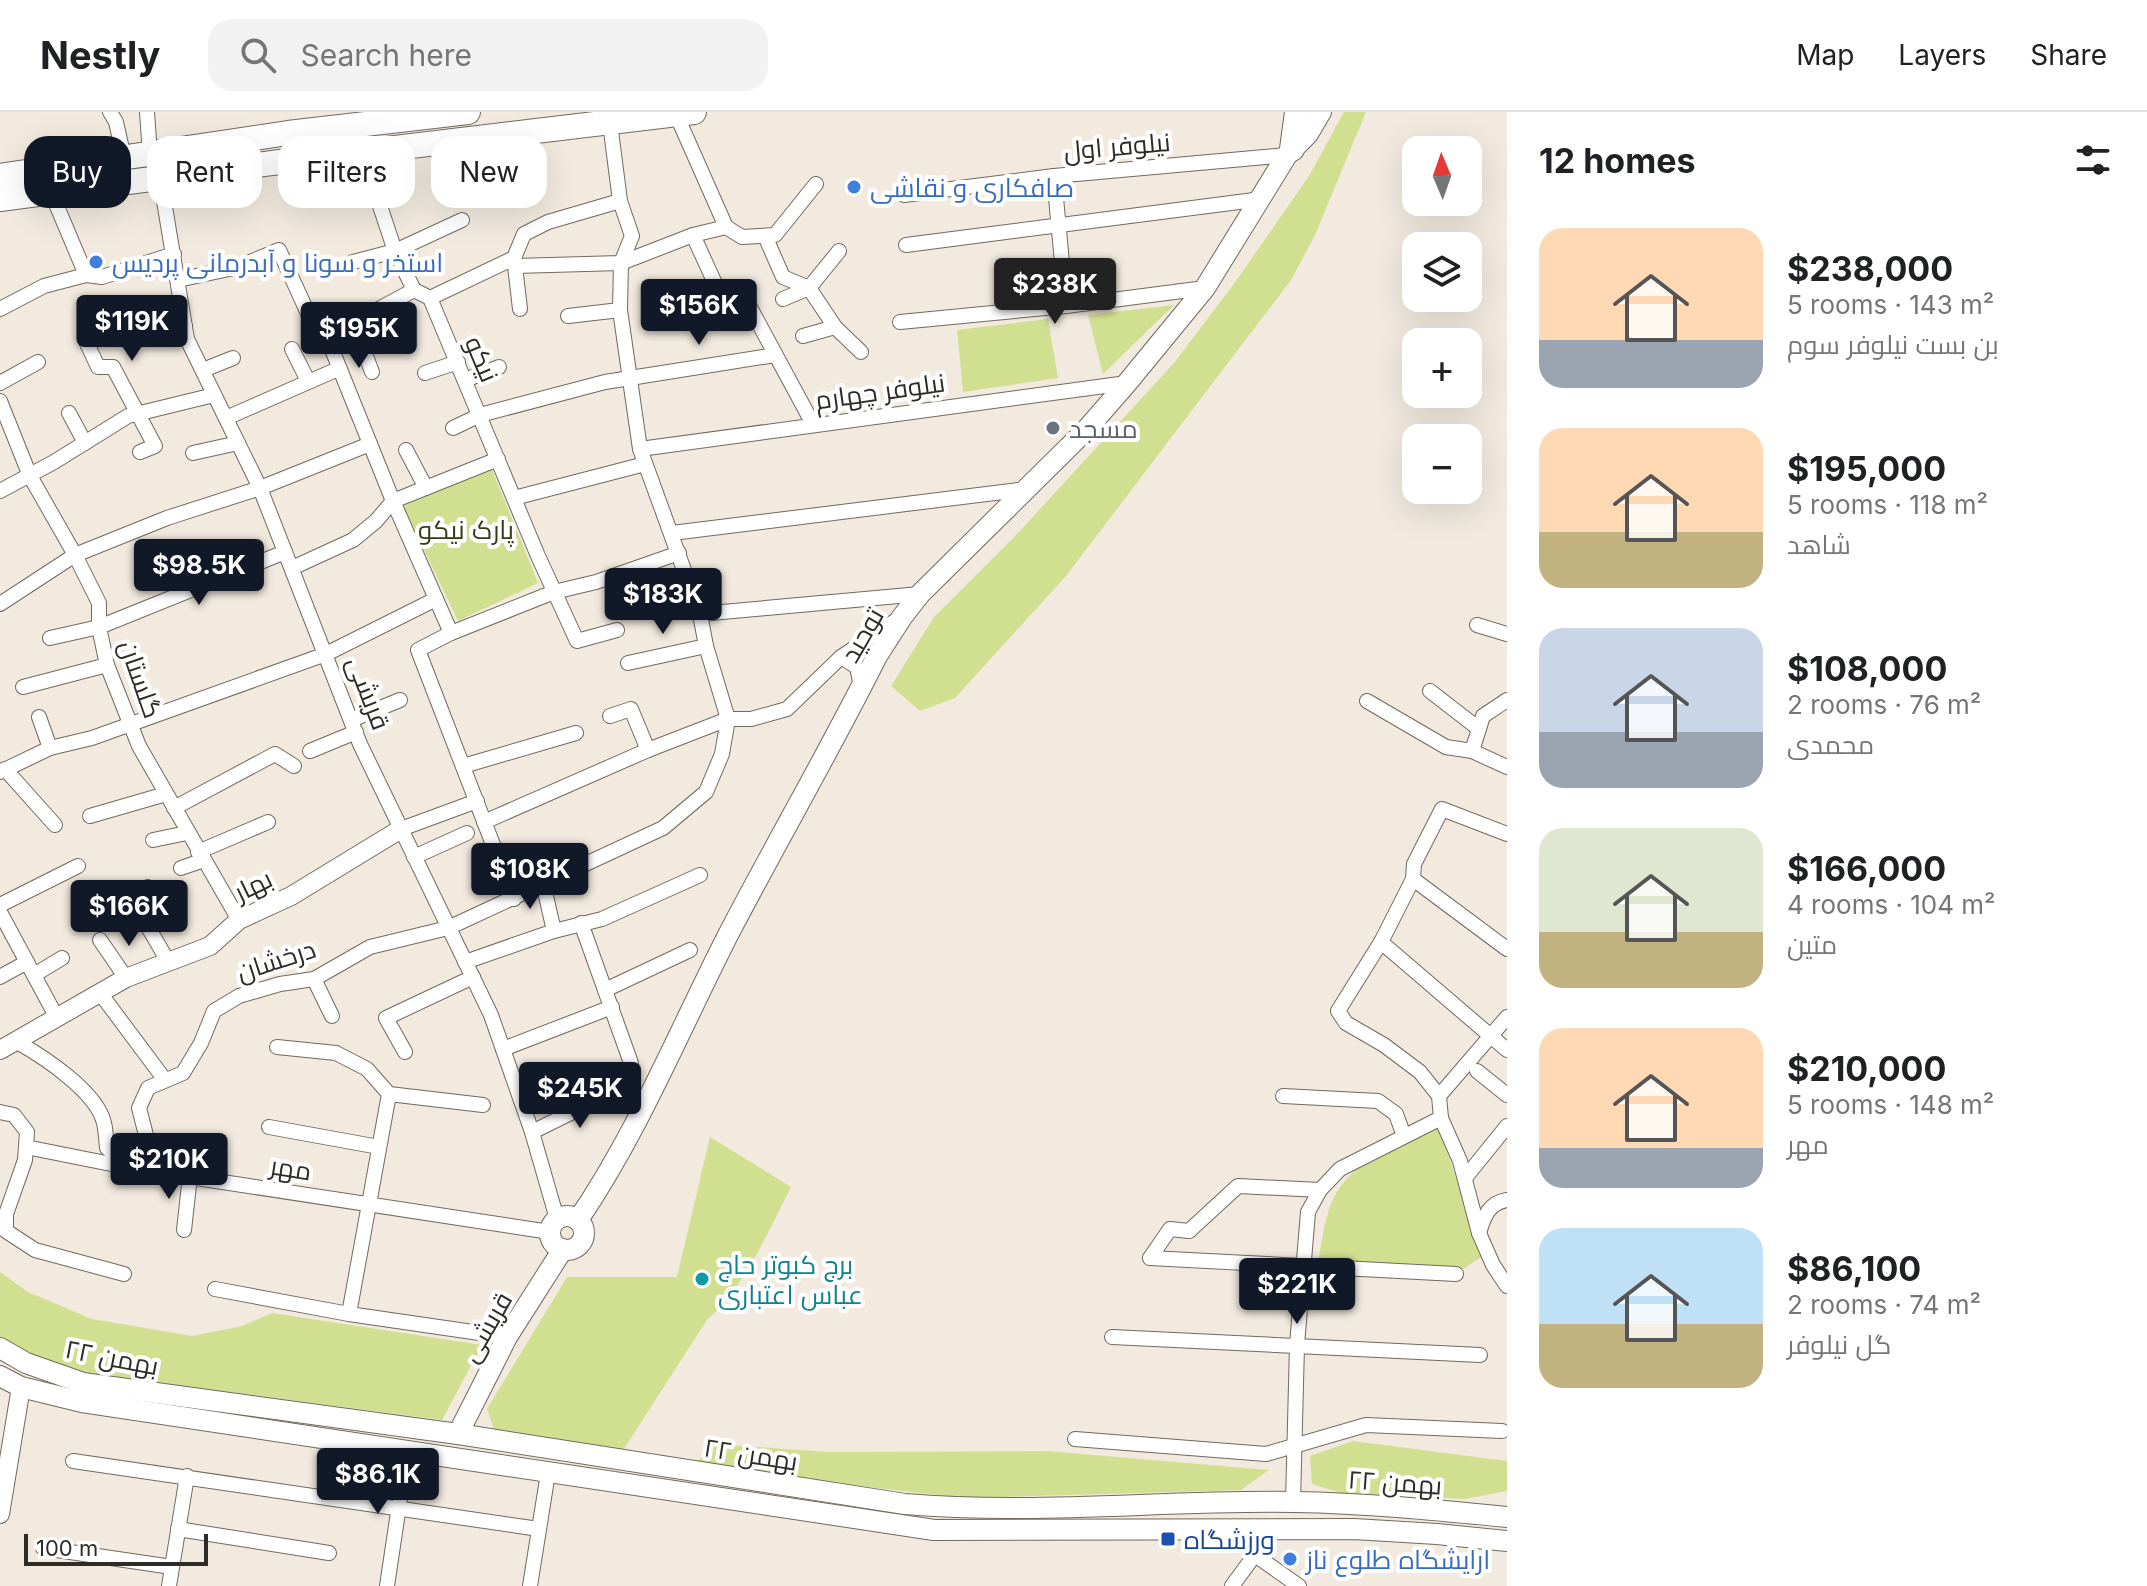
<!DOCTYPE html>
<meta charset="utf-8">
<style>
body{margin:0;font-family:Inter,Cairo,sans-serif;background:#f2f2f2;color:#202124;height:100vh;display:flex;flex-direction:column;font-size:30px;white-space:nowrap}
*{box-sizing:border-box;margin:0}
p{font-size:26px;color:#757577}
.icon{flex:none;width:44px;height:44px;fill:none;stroke:currentColor;stroke-width:2;stroke-linecap:round;stroke-linejoin:round}
.map{position:relative;flex:1;overflow:hidden}
.details{display:flex;flex-direction:column;background:#fff;width:640px}
.details>*{flex:none}
.banner{position:absolute;left:24px;top:24px;width:760px;height:72px;display:flex;gap:16px}
.needle{width:52px;rotate:358deg}
.fabs{position:absolute;left:1402px;top:24px;display:grid;gap:16px}
.fabs a{display:grid;place-items:center;width:80px;height:80px;border-radius:16px;background:#fff;box-shadow:0 8px 32px #0002;font-size:40px}
.scale{position:absolute;left:24px;bottom:20px;width:184px;box-sizing:border-box;padding-left:8px;border:4px solid #2f2c27;border-top:0;font-size:22px;line-height:28px;white-space:nowrap;color:#2f2c27;-webkit-text-stroke:6px #fff;paint-order:stroke}
.price{position:absolute;translate:-50% -68px;padding:0 18px;border-radius:8px;background:#111827;color:#fff;font-size:26px;line-height:52px;filter:drop-shadow(0 2px 4px #0008)}
.price::after{content:'';position:absolute;left:50%;top:48px;width:24px;height:18px;margin-left:-12px;background:inherit;clip-path:polygon(0 0,100% 0,50% 100%)}
.price.current{background:#222;color:#fff}
ul{padding:0;list-style:none}
li{display:flex;align-items:center;gap:24px;height:200px;padding:0 32px}
li span{display:grid;place-items:center;flex:none;width:224px;height:160px;border-radius:24px;color:#555}
li>.icon{margin-inline-start:auto}
span .icon{width:96px;height:96px;fill:#fffc;stroke-width:1}
li b{font-size:34px}
h2{display:flex;justify-content:space-between;align-items:center;height:96px;padding:0 32px;font-size:34px}
.pill{padding:0 28px;border-radius:24px;background:#fff;box-shadow:0 8px 32px #0002;font-size:28px;line-height:72px}
.pill.current{background:#111827;color:#fff}
header{display:flex;align-items:center;gap:48px;box-sizing:border-box;height:112px;padding:0 40px;background:#fff;border-bottom:2px solid #e0e0e0}
header strong{font-size:38px}
nav{display:flex;gap:44px;margin-inline-start:auto;font-size:28px}
.search{width:560px;height:72px;background:#f2f2f2;display:flex;align-items:center;gap:20px;box-sizing:border-box;padding:0 28px;border-radius:24px;color:#757577;font-size:30px}
main{display:flex;flex:1;min-height:0}
.map>svg:first-child{display:block}
</style>
<header>
<strong>Nestly</strong>
<div class="search"><svg class="icon" aria-label="search" viewBox="0 0 24 24"><circle cx="10" cy="10" r="6"/><path d="M15 15l6 6"/></svg>Search here</div>
<nav><a>Map</a><a>Layers</a><a>Share</a></nav>
</header>
<main>
<div class="map">
<svg width="1507" height="1474" viewBox="0 0 1507 1474">
<rect width="100%" height="100%" fill="#f2eadf"/>
<!-- green -->
<g fill="#d1e090">
<path d="M1344,0H1366L1315,123L1291,168L1066,464L955,586L920,599L891,574L934,505L1018,421L1174,251L1236,169L1309,64Z"/>
<path d="M1174,193L1103,262L1088,203Z"/>
<path d="M1048,207L1058,266L963,280L957,218Z"/>
<path d="M491,355L538,471L458,509L403,394Z"/>
<path d="M1439,1016L1483,1144L1460,1159L1318,1151C1321,1134 1323,1117 1328,1101C1344,1048 1393,1037 1439,1016Z"/>
<path d="M710,1025L791,1075C768,1120 745,1174 707,1208L620,1343L497,1326L487,1297L567,1165H677Z"/>
<path d="M0,1160L28,1180L92,1207L192,1224L242,1214L272,1201L482,1233L442,1308L92,1262L28,1242L0,1226Z"/>
<path d="M1353,1329L1507,1349V1379L1465,1387L1341,1381L1312,1372L1310,1344Z"/>
<path d="M717,1332L828,1340L1047,1339L1269,1358L1241,1378L963,1386L766,1363L696,1350Z"/>
</g>
<g fill="none" stroke-linecap="round" stroke-linejoin="round">
<defs>
<g id="minor">
<path d="M110,0L116,10L124,46"/>
<path d="M147,0L150,42"/>
<path d="M676,2L726,115L693,123L718,178L739,175L813,312"/>
<path d="M362,40L395,139L414,178L430,186L538,444L577,529L617,518"/>
<path d="M1054,64L1066,194"/>
<path d="M160,65L187,227L260,376L360,632L491,903L532,1020L557,1107"/>
<path d="M51,80L86,163"/>
<path d="M904,83L1054,64L1287,43"/>
<path d="M726,115L742,125L775,123L816,72"/>
<path d="M765,124L783,165L809,176L835,215L861,240"/>
<path d="M906,133L1262,87"/>
<path d="M514,146L515,154L621,151L693,123"/>
<path d="M514,146L524,122L548,110L620,89"/>
<path d="M353,150L395,139L462,108"/>
<path d="M515,154L520,197"/>
<path d="M178,168L238,155L279,138L317,221L327,225L393,389L451,521"/>
<path d="M430,186L514,146"/>
<path d="M783,187L809,176L839,139"/>
<path d="M0,197L44,174L86,163L102,165L174,142"/>
<path d="M568,204L620,198"/>
<path d="M353,210L372,260"/>
<path d="M900,210L1066,194L1205,176"/>
<path d="M132,217L185,214"/>
<path d="M803,224L835,215"/>
<path d="M327,225L414,178"/>
<path d="M85,227L98,255H113L155,334L140,340"/>
<path d="M292,237L308,269"/>
<path d="M203,258L233,246"/>
<path d="M425,261L458,250"/>
<path d="M465,268L499,255"/>
<path d="M0,271L38,250"/>
<path d="M0,289L30,364L75,443L99,491V515L107,553L139,634L239,808"/>
<path d="M69,301L85,331"/>
<path d="M226,306L338,257"/>
<path d="M453,316L480,303L605,270L775,243"/>
<path d="M640,337L1127,271"/>
<path d="M406,338L426,376"/>
<path d="M193,341L238,331"/>
<path d="M0,379L54,350L128,304L214,283"/>
<path d="M514,386L645,352"/>
<path d="M672,421L1027,377"/>
<path d="M292,456L353,428L376,409L393,389L498,347"/>
<path d="M0,492L75,443L167,406L260,376L370,332"/>
<path d="M648,496L695,488"/>
<path d="M700,502L920,482"/>
<path d="M1477,513L1507,522"/>
<path d="M50,526L99,515L285,440"/>
<path d="M841,545L857,555L861,575"/>
<path d="M628,551L706,534"/>
<path d="M23,575L107,553"/>
<path d="M1430,579L1479,617"/>
<path d="M1367,589L1446,635L1472,639L1507,655"/>
<path d="M610,604L631,597L648,638"/>
<path d="M39,605L50,636"/>
<path d="M351,608L400,588"/>
<path d="M310,639L356,620"/>
<path d="M1472,639L1483,604L1507,588"/>
<path d="M463,654L576,621"/>
<path d="M5,657L55,713"/>
<path d="M0,660L50,636L92,626L326,542L436,487"/>
<path d="M174,696L275,642L294,654"/>
<path d="M90,704L166,682"/>
<path d="M484,710L648,638L728,607H751L787,597L841,545L898,507"/>
<path d="M401,717L477,689"/>
<path d="M1507,722L1442,697L1414,752L1413,767L1381,830L1338,899L1346,911L1384,933L1420,960L1439,984L1441,1006L1460,1049L1479,1121L1493,1153L1507,1174"/>
<path d="M153,728L187,721"/>
<path d="M198,740L268,710"/>
<path d="M414,745L467,721"/>
<path d="M181,756L204,748"/>
<path d="M1413,767L1507,837"/>
<path d="M543,771L554,819"/>
<path d="M148,775L131,786L169,851"/>
<path d="M514,787L418,538L451,521L554,480L596,470L679,441"/>
<path d="M0,793L78,754"/>
<path d="M0,800L57,906"/>
<path d="M581,811L631,951"/>
<path d="M100,828L126,866"/>
<path d="M1381,830L1507,938"/>
<path d="M465,850L554,819L602,807L700,763"/>
<path d="M34,863L62,846"/>
<path d="M0,865L27,850"/>
<path d="M314,867L332,904"/>
<path d="M605,878L690,838"/>
<path d="M100,881L165,968"/>
<path d="M17,930C44,945 97,980 104,1011C106,1019 106,1028 107,1036L131,1056L147,1027L139,996L148,976L183,961L201,931L214,899L239,884L280,872L314,867L370,835L448,816L663,716L706,680L722,642L728,607L706,534L700,502L640,337L620,198L621,151L632,124L620,89L610,11"/>
<path d="M277,935L336,941L367,957L389,982L349,1202"/>
<path d="M503,937L612,895"/>
<path d="M405,940L386,906L473,865"/>
<path d="M1477,959L1507,983"/>
<path d="M389,982L483,993"/>
<path d="M1283,984L1378,989L1396,1002L1404,1024"/>
<path d="M1439,984L1507,905"/>
<path d="M0,1000L14,1003L27,1020L25,1048L6,1102V1119L35,1138L124,1162"/>
<path d="M269,1015L379,1035"/>
<path d="M532,1020L611,981"/>
<path d="M26,1035L131,1056L550,1120"/>
<path d="M1465,1066L1507,1014"/>
<path d="M184,1118L190,1064"/>
<path d="M1479,1121C1484,1104 1489,1091 1507,1088"/>
<path d="M1150,1146L1456,1162"/>
<path d="M1150,1146L1170,1117L1189,1119L1238,1074L1320,1078"/>
<path d="M215,1177L349,1202L507,1225"/>
<path d="M1112,1225L1480,1243"/>
<path d="M1075,1327L1266,1342L1366,1313L1502,1319"/>
<path d="M73,1349L539,1417"/>
<path d="M1293,1390L1297,1233L1308,1100L1320,1078L1340,1057L1441,1006"/>
<path d="M178,1417L329,1441"/>
<path d="M43,1436L172,1455"/>
<path d="M1255,1443L1299,1474"/>
<path d="M169,1474L187,1364"/>
<path d="M387,1474L407,1340"/>
<path d="M530,1474L548,1361"/>
<path d="M1232,1474L1273,1418"/>
</g>
<g id="tertiary">
<path d="M0,938L126,866L210,834L239,808L291,784L401,717"/>
<path d="M0,1402L21,1275"/>
</g>
<g id="secondary">
<circle cx="567" cy="1121" r="17"/>
<path d="M578,1108C639,1018 679,919 728,823C777,729 830,638 877,544L902,505L920,482L1086,318L1127,271L1205,176L1287,43L1308,22L1321,0"/>
<path d="M0,1236L26,1251L83,1271L458,1322L905,1392C1034,1403 1164,1388 1294,1390C1365,1391 1436,1398 1507,1405"/>
<path d="M0,1264L21,1275L82,1290L934,1418L1354,1417L1437,1422L1507,1429"/>
<path d="M458,1322L507,1225L563,1137"/>
</g>
<g id="primary">
<path d="M1292,37L1297,0"/>
<path d="M0,64L288,21L468,0"/>
<path d="M0,87L295,48L694,0"/>
</g>
</defs>
<!-- minor casing -->
<use href="#minor" stroke="#70695f" stroke-width="16"/>
<!-- tertiary casing -->
<use href="#tertiary" stroke="#70695f" stroke-width="20"/>
<!-- secondary casing -->
<use href="#secondary" stroke="#70695f" stroke-width="22"/>
<!-- primary casing -->
<use href="#primary" stroke="#70695f" stroke-width="26"/>
<!-- minor -->
<use href="#minor" stroke="#fff" stroke-width="14"/>
<!-- tertiary -->
<use href="#tertiary" stroke="#fff" stroke-width="18"/>
<!-- secondary -->
<use href="#secondary" stroke="#fff" stroke-width="20"/>
<!-- primary -->
<use href="#primary" stroke="#fff" stroke-width="24"/>
</g>
<!-- markers -->
<g fill="#3f7fe0" stroke="#fff" stroke-width="3">
<circle cx="854" cy="75" r="8"/>
<circle cx="96" cy="150" r="8"/>
<circle cx="1290" cy="1447" r="8"/>
</g>
<circle fill="#6b7280" stroke="#fff" stroke-width="3" cx="1053" cy="316" r="8"/>
<circle fill="#0f9aa8" stroke="#fff" stroke-width="3" cx="702" cy="1167" r="8"/>
<rect fill="#1a4fb4" stroke="#fff" stroke-width="3" x="1160" y="1419" width="16" height="16" rx="4"/>
<g text-anchor="middle" dominant-baseline="central" stroke-width="8" stroke-linejoin="round" paint-order="stroke">
<!-- street labels -->
<g font-size="26" fill="#2f2c27" stroke="#fff">
<text transform="translate(1117 34) rotate(-5)">نیلوفر اول</text>
<text transform="translate(482 247) rotate(67)">نیکو</text>
<text transform="translate(880 279) rotate(-8)">نیلوفر چهارم</text>
<text transform="translate(862 523) rotate(-60)">توحید</text>
<text transform="translate(141 567) rotate(71)">گلستان</text>
<text transform="translate(369 581) rotate(69)">قریشی</text>
<text transform="translate(253 773) rotate(-26)">بهار</text>
<text transform="translate(276 848) rotate(-18)">درخشان</text>
<text transform="translate(291 1056) rotate(9)">مهر</text>
<text transform="translate(486 1215) rotate(-60)">قریشی</text>
<text transform="translate(112 1245) rotate(11)">۲۲ بهمن</text>
<text transform="translate(751 1342) rotate(9)">۲۲ بهمن</text>
<text transform="translate(1395 1370) rotate(4)">۲۲ بهمن</text>
</g>
<!-- shop labels -->
<g font-size="26" fill="#366cbe" stroke="#fff" text-anchor="start">
<text x="870" y="75">صافکاری و نقاشی</text>
<text x="112" y="150">استخر و سونا و آبدرمانی پردیس</text>
<text x="1306" y="1447">ارایشگاه طلوع ناز</text>
</g>
<!-- worship labels -->
<g font-size="26" fill="#5b616d" stroke="#fff" text-anchor="start">
<text x="1069" y="316">مسجد</text>
</g>
<!-- park labels -->
<g font-size="26" fill="#353b16" stroke="#fff">
<text x="466" y="417">پارک نیکو</text>
</g>
<!-- culture labels -->
<g font-size="26" fill="#0d838f" stroke="#fff" text-anchor="start">
<text x="718" y="1152">برج کبوتر حاج<tspan x="718" dy="30">عباس اعتباری</tspan></text>
</g>
<!-- transit labels -->
<g font-size="26" fill="#164399" stroke="#fff" text-anchor="start">
<text x="1184" y="1427">ورزشگاه</text>
</g>
</g>
</svg>
<div class="fabs">
<a><svg class="needle" viewBox="-14 -14 28 28"><path d="M0-13l5 13h-10z" fill="#e53935"/><path d="M0 13l5-13h-10z" fill="#757577"/></svg></a>
<a><svg class="icon" aria-label="layers" viewBox="0 0 24 24"><path d="M12 4l9 5-9 5-9-5zM3 14l9 5 9-5"/></svg></a>
<a>+</a>
<a>−</a>
</div>
<div class="scale">100 m</div>
<b class="price current" style="left:1055px;top:214px">$238K</b>
<b class="price" style="left:699px;top:235px">$156K</b>
<b class="price" style="left:132px;top:251px">$119K</b>
<b class="price" style="left:359px;top:258px">$195K</b>
<b class="price" style="left:199px;top:495px">$98.5K</b>
<b class="price" style="left:663px;top:524px">$183K</b>
<b class="price" style="left:530px;top:799px">$108K</b>
<b class="price" style="left:129px;top:836px">$166K</b>
<b class="price" style="left:580px;top:1018px">$245K</b>
<b class="price" style="left:169px;top:1089px">$210K</b>
<b class="price" style="left:1297px;top:1214px">$221K</b>
<b class="price" style="left:378px;top:1404px">$86.1K</b>
<div class="banner">
<a class="pill current">Buy</a>
<a class="pill">Rent</a>
<a class="pill">Filters</a>
<a class="pill">New</a>
</div>
</div>
<section class="details">
<h2>12 homes<svg class="icon" aria-label="filters" viewBox="0 0 24 24"><path d="M4 7h16M4 17h16"/><circle cx="9" cy="7" r="2"/><circle cx="15" cy="17" r="2"/></svg></h2>
<ul>
<li><span style="background:linear-gradient(#ffd9b3 70%,#9aa5b1 0)"><svg class="icon" aria-label="home" viewBox="0 0 24 24"><path d="M3 11l9-7 9 7M6 9v11h12V9"/></svg></span><div><b>$238,000</b><p>5 rooms · 143 m²</p><p>بن بست نیلوفر سوم</p></div></li>
<li><span style="background:linear-gradient(#ffd9b3 65%,#c2b280 0)"><svg class="icon" aria-label="home" viewBox="0 0 24 24"><path d="M3 11l9-7 9 7M6 9v11h12V9"/></svg></span><div><b>$195,000</b><p>5 rooms · 118 m²</p><p>شاهد</p></div></li>
<li><span style="background:linear-gradient(#c9d6e8 65%,#9aa5b1 0)"><svg class="icon" aria-label="home" viewBox="0 0 24 24"><path d="M3 11l9-7 9 7M6 9v11h12V9"/></svg></span><div><b>$108,000</b><p>2 rooms · 76 m²</p><p>محمدی</p></div></li>
<li><span style="background:linear-gradient(#dfe7d0 65%,#c2b280 0)"><svg class="icon" aria-label="home" viewBox="0 0 24 24"><path d="M3 11l9-7 9 7M6 9v11h12V9"/></svg></span><div><b>$166,000</b><p>4 rooms · 104 m²</p><p>متین</p></div></li>
<li><span style="background:linear-gradient(#ffd9b3 75%,#9aa5b1 0)"><svg class="icon" aria-label="home" viewBox="0 0 24 24"><path d="M3 11l9-7 9 7M6 9v11h12V9"/></svg></span><div><b>$210,000</b><p>5 rooms · 148 m²</p><p>مهر</p></div></li>
<li><span style="background:linear-gradient(#bfe0f5 60%,#c2b280 0)"><svg class="icon" aria-label="home" viewBox="0 0 24 24"><path d="M3 11l9-7 9 7M6 9v11h12V9"/></svg></span><div><b>$86,100</b><p>2 rooms · 74 m²</p><p>گل نیلوفر</p></div></li>
</ul>
</section>
</main>
